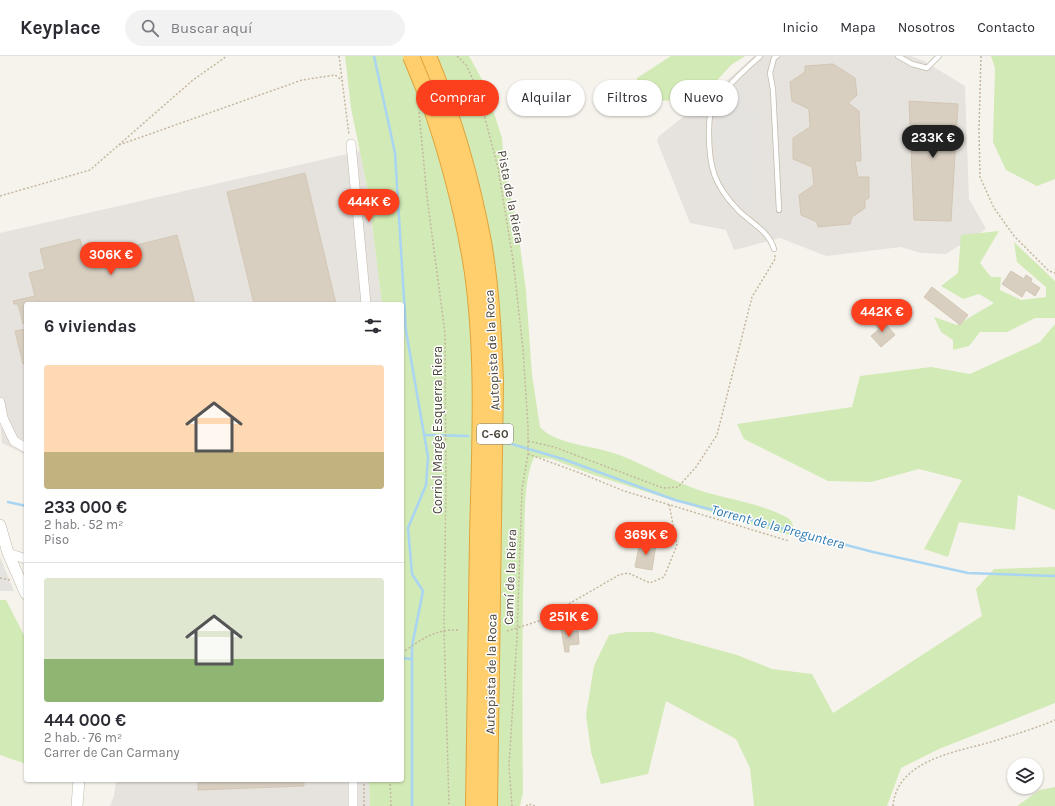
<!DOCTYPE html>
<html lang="es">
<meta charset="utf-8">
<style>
body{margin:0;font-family:Karla,sans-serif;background:#f2f2f3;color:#2b2b33;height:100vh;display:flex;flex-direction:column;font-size:15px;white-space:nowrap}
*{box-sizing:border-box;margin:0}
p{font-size:13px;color:#7c7c81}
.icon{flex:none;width:22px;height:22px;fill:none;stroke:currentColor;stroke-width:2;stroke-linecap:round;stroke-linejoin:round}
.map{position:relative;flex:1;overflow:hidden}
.side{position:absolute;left:24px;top:246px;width:380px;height:480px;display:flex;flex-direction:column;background:#fff;border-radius:4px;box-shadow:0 1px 3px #0004}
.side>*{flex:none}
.hud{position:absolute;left:416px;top:24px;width:380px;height:36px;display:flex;gap:8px}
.buttons{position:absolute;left:1007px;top:702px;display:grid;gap:8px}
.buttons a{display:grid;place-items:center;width:36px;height:36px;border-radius:50%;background:#fff;box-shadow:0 1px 3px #0004;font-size:20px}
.price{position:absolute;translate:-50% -34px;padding:0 9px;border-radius:14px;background:#fc3f1d;color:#fff;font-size:13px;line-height:26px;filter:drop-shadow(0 1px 2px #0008)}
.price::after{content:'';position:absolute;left:50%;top:24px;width:12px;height:9px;margin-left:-6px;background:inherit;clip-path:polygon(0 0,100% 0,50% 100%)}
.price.selected{background:#222;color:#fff}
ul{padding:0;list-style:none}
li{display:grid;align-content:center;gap:8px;height:212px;padding:0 20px}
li+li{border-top:1px solid #e1e1e2}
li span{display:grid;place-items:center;height:124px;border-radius:4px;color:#555}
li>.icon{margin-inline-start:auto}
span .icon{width:72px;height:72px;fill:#fffc;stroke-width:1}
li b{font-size:17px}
h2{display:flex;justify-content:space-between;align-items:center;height:48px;padding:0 20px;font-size:17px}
.tag{padding:0 14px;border-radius:18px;background:#fff;box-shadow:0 1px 3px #0004;font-size:14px;line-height:36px}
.tag.selected{background:#fc3f1d;color:#fff}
header{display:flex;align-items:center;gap:24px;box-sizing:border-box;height:56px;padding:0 20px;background:#fff;border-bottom:1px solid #e1e1e2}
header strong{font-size:19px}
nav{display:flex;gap:22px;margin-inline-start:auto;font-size:14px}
.search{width:280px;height:36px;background:#f2f2f3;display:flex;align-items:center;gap:10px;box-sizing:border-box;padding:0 14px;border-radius:22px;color:#7c7c81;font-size:15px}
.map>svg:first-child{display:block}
</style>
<header>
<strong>Keyplace</strong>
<div class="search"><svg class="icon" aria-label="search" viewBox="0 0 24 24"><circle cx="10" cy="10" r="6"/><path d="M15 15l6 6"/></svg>Buscar aquí</div>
<nav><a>Inicio</a><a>Mapa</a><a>Nosotros</a><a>Contacto</a></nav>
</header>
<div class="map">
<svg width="1055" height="750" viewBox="0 0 1055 750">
<rect width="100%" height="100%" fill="#f6f3ec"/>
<!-- industrial -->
<g fill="#e6e2dd">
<path d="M754,0H911L924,5L965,30L969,143L986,173L946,198L921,197L901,191L826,200L780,182L734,194L726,174L690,167L657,85L659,80L712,38Z"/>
<path d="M360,95L368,135L382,248H26V399L2,387L0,362V177Z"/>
<path d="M116,724H369L370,750H110L114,740Z"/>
</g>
<!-- green -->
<g fill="#d2eab5">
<path d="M345,0H469L485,29L502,82L504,110L518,174L526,235L532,319L540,371C553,387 591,390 610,396C637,404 662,420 688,430C719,443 756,445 786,461C792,464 794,469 793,476L789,479L784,478L656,439L591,418L552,403L534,401C523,426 525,465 524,492C522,573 522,654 523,736L520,750H370L369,724H402V248H382L368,135L351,52Z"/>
<path d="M671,0H745L731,9L712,30L680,44L655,45L636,34L637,22Z"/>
<path d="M991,0H1055V123L1037,130L1006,114L993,86L995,12Z"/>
<path d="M999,175L980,207L991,221H1001L1000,234L1021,244L1046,241V231L1017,206L1014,186L1055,225V262H1035L1007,276H980L969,290L953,294V284L941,276L934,261L957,269L994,247L979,238L963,243L941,230L958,217L961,179Z"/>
<path d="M1055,268V454L1018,439L1015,474L959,466L948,501L924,493L962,424L919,413L871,426L828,425L744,383L737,368L852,351L860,320L931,311L970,318L1040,286Z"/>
<path d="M1055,511V647L939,693L901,712L887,750H754L750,712L736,683L666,645L648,718L601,728L591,696L586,659L594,610L609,579L626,576H653L737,599L772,613L812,618L833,657L982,560L976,533L994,513Z"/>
<path d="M0,544H6L26,583V708L0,699Z"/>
<path d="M1055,731V750H1017L1040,734Z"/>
</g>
<!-- parking -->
<g fill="#e5e3e0">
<path d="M743,27L745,55H755L752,157L737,144L725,128L717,110L715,78L718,59L725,44Z"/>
<path d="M0,501L14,535H0Z"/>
</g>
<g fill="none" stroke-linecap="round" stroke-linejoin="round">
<!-- stream -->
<g stroke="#a9d4f2" stroke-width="2.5">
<path d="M374,0L395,97L406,275L428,401L426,429L408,472L412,518L423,535L412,590V750"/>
<path d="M425,379L468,380"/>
<path d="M508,387L563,403L675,444L873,496L968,517L1055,520"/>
<path d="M8,446L26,450"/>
<path d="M402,602L411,603"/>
</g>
</g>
<!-- building -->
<g fill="#d8cfc1" stroke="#d3c7b4">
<path d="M833,8L855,22L857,39L848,47L859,55L861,105H855L858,121H869V142L865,144V152L852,161L850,168L818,171L817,166L801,159L799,139L814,129L812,111L793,103V82L810,71L809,53L792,45L790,26L805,16V10Z"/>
<path d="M909,45L958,48L951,165L914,164Z"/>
<path d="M305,117L336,248H254L227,136Z"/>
<path d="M177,179L195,248H26V267L23,268L18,248H14L13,245L35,240L29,217L45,213L40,193L80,183L85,202Z"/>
<path d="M1011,215L1024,223L1026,219L1032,223L1031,226L1040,232L1035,240L1026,234L1022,241L1002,228Z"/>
<path d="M932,231L968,259L960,269L924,241Z"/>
<path d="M880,261L895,279L881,291L871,280L879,273L874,267Z"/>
<path d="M26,273V308H23L15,275Z"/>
<path d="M640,485L656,488L652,514L635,511Z"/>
<path d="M569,571V576L578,575L579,588L569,589V596H565L561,572Z"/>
<path d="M198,724H304V730L198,734Z"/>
</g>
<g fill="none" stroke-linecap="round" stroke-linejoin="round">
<defs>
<g id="service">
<path d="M760,0C745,14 728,28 716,46C709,56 709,66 709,78C709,111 714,129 738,154C751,167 769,175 774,193"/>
<path d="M777,0L774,2L770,17L773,34L779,154"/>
<path d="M898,0L912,8L927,12L939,0"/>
</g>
<g id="minor">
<path d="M351,88L366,248"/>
<path d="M0,346L3,362L14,385L26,392"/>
<path d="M8,497L26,503"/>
<path d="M353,724V750"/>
</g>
<g id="tertiary">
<path d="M0,469L8,497L26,538"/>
<path d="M77,750L79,724"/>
</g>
<g id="motorway">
<path d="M428,0C453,60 471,122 483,186C491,232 493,278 495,325L489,750"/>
<path d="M429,44C449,101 464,158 473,217C485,305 480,394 478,482C477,571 475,661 474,750"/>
</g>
</defs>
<!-- service casing -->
<use href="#service" stroke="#c2bbae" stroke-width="6"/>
<!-- minor casing -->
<use href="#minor" stroke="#c2bbae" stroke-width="10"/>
<!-- tertiary casing -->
<use href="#tertiary" stroke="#c2bbae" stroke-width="12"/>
<!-- motorway casing -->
<use href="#motorway" stroke="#e0a43c" stroke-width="18"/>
<!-- path -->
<g stroke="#c4b79f" stroke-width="1.5" stroke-dasharray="2 2" stroke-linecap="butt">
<path d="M339,0L349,79"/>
<path d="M457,0L466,9L477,32L498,112L513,204L523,293L528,371V398L522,433L517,581L509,710L512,750"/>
<path d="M981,0L979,73L980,121L994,152L1014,180L1049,215L1055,217"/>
<path d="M419,56L427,141L445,277L446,427L444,573L449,750"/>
<path d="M119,89L302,24L335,19L343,25"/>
<path d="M0,140L90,114L193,24L227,0"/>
<path d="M528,385L554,391L663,432L678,431L696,411L717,379L752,241L775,203V199"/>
<path d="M528,398L580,417L624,435L789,485"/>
<path d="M0,522L10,524"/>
<path d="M507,575L539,565L619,519L628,517L650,527L664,521L677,489L669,448"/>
<path d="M402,597C420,584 435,573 458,574"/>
<path d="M364,724V750"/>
<path d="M390,724L391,750"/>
<path d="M526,750L529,748L535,750"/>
<path d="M893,750C897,704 956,696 991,686C1013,679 1034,673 1055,664"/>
</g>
<!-- service -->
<use href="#service" stroke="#fff" stroke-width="4.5"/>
<!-- minor -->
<use href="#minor" stroke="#fff" stroke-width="9"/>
<!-- tertiary -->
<use href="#tertiary" stroke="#fff" stroke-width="11"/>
<!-- motorway -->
<use href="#motorway" stroke="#ffcf6e" stroke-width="16"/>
<defs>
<path id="motorway-bridge" d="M411,0L429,44"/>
</defs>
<!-- motorway-bridge casing -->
<use href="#motorway-bridge" stroke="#e0a43c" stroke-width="18" stroke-linecap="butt"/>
<!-- motorway-bridge -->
<use href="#motorway-bridge" stroke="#ffcf6e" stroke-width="16"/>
</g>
<g text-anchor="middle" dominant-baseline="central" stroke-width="3" stroke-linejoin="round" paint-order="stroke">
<!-- shield labels -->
<rect fill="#fff" stroke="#817c74" stroke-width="1" x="477" y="368" width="36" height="20" rx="3"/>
<g font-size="12" font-weight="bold" fill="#4b4439">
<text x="495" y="378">C-60</text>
</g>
<!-- street labels -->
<g font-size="13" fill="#4b4439" stroke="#fff">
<text transform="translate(511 141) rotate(79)">Pista de la Riera</text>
<text transform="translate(492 294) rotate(-93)">Autopista de la Roca</text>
<text transform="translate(437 374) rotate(-90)">Corriol Marge Esquerra Riera</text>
<text transform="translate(510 521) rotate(-88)">Camí de la Riera</text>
<text transform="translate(491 618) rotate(-89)">Autopista de la Roca</text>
</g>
<!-- water labels -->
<g font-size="14" font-style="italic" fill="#2e7ab2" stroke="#fff">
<text transform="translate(778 471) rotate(15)">Torrent de la Preguntera</text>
</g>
</g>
</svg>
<div class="buttons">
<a><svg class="icon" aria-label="layers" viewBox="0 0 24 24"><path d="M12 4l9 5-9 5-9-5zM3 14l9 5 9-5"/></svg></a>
</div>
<b class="price selected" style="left:933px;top:103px">233K €</b>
<b class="price" style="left:369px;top:167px">444K €</b>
<b class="price" style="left:111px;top:220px">306K €</b>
<b class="price" style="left:882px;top:277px">442K €</b>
<b class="price" style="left:646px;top:500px">369K €</b>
<b class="price" style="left:569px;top:582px">251K €</b>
<div class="hud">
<a class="tag selected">Comprar</a>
<a class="tag">Alquilar</a>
<a class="tag">Filtros</a>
<a class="tag">Nuevo</a>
</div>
<section class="side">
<h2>6 viviendas<svg class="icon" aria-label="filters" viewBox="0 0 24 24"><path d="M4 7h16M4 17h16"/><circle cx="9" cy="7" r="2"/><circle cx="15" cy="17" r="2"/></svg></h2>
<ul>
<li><span style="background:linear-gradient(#ffd9b3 70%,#c2b280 0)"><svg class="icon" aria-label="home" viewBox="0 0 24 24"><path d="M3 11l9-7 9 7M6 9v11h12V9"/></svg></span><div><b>233 000 €</b><p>2 hab. · 52 m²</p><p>Piso</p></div></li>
<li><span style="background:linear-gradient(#dfe7d0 65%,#8fb573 0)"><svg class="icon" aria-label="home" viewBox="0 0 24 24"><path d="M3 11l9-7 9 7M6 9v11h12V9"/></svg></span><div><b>444 000 €</b><p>2 hab. · 76 m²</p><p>Carrer de Can Carmany</p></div></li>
</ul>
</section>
</div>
